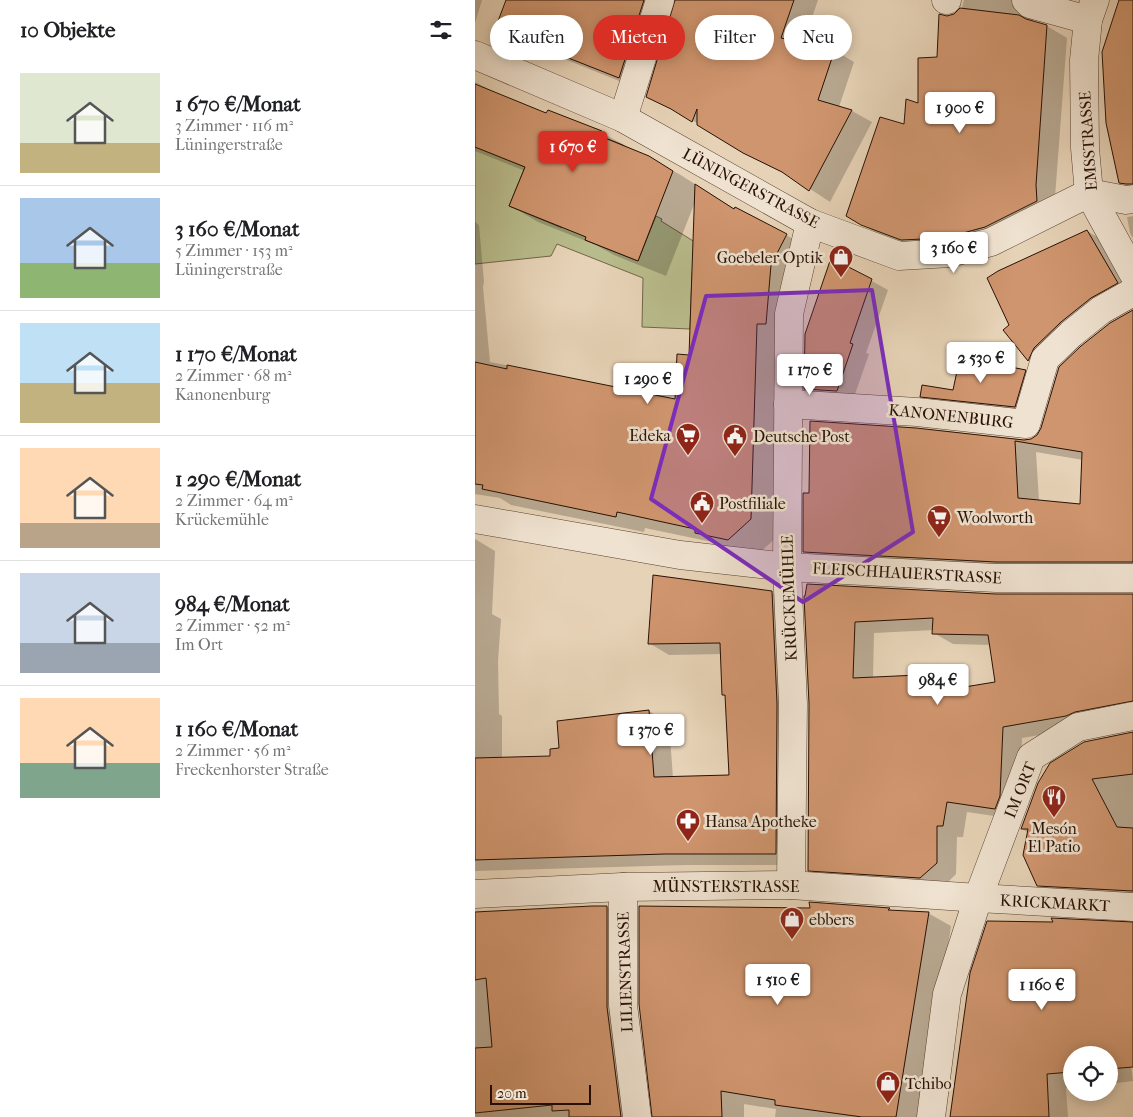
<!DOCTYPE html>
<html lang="de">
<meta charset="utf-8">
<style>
body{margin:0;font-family:"IM FELL French Canon",serif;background:#f6f6f6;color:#202124;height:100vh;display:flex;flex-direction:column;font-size:19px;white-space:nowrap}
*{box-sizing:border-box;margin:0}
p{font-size:16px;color:#757577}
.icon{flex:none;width:28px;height:28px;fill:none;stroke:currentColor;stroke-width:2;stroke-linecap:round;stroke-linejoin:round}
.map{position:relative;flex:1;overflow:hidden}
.details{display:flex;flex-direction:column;background:#fff;width:475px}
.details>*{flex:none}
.top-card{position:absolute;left:15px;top:15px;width:475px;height:45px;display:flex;gap:10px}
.tools{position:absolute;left:588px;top:1046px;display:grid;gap:10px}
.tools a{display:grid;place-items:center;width:55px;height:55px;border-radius:50%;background:#fff;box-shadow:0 2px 12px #0003;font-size:25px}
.scale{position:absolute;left:15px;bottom:12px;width:101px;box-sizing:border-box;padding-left:5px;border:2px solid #281004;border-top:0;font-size:14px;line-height:18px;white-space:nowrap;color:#281004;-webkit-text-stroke:4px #efe2d0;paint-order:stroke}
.price{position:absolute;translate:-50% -42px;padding:0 11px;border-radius:5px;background:#fff;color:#222;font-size:16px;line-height:32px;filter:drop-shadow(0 1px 2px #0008)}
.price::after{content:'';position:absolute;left:50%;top:30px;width:15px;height:11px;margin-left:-8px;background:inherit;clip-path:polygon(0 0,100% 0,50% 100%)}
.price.on{background:#d93025;color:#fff}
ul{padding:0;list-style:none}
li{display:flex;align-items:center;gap:15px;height:125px;padding:0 20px}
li+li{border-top:1px solid #e0e0e0}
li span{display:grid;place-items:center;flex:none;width:140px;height:100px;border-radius:0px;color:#555}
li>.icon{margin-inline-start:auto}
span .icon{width:60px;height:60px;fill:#fffc;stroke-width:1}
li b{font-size:21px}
h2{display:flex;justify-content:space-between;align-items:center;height:60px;padding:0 20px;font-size:21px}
.tag{padding:0 18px;border-radius:22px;background:#fff;box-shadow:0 2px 12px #0003;font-size:18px;line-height:45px}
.tag.on{background:#d93025;color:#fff}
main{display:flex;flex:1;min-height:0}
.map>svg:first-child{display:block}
</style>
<main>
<section class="details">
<h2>10 Objekte<svg class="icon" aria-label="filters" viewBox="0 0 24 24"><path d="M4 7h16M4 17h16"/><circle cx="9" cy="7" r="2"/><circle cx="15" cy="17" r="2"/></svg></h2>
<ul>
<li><span style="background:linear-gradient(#dfe7d0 70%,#c2b280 0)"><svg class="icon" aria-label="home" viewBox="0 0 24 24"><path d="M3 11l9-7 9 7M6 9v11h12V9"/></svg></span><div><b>1 670 €/Monat</b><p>3 Zimmer · 116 m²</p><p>Lüningerstraße</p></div></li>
<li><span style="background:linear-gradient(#a9c7e8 65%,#8fb573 0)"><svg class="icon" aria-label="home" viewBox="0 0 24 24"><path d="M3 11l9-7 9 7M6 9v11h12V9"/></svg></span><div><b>3 160 €/Monat</b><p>5 Zimmer · 153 m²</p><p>Lüningerstraße</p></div></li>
<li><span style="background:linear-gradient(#bfe0f5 60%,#c2b280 0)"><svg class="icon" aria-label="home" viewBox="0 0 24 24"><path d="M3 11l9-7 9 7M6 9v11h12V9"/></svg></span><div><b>1 170 €/Monat</b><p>2 Zimmer · 68 m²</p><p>Kanonenburg</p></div></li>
<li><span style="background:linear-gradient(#ffd9b3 75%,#b9a48a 0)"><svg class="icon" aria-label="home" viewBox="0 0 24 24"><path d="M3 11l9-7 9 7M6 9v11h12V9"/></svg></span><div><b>1 290 €/Monat</b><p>2 Zimmer · 64 m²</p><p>Krückemühle</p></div></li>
<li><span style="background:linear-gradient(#c9d6e8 70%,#9aa5b1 0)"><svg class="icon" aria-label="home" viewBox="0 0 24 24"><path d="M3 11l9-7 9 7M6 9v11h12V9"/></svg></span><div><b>984 €/Monat</b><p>2 Zimmer · 52 m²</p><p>Im Ort</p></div></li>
<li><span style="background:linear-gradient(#ffd9b3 65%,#7fa58c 0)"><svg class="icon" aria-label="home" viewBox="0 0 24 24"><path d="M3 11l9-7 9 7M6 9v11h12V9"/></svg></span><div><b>1 160 €/Monat</b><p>2 Zimmer · 56 m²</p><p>Freckenhorster Straße</p></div></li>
</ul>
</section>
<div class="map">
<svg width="658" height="1117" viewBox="0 0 658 1117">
<rect width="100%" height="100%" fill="#e6d2b6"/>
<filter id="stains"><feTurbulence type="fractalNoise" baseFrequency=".004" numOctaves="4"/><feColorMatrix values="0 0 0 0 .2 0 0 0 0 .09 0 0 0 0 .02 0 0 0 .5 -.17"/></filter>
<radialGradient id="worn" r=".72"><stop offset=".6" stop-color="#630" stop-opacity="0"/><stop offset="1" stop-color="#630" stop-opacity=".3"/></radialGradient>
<!-- green -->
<path fill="#b8bb8b" stroke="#706648" d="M125,136L148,145L110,240L163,261L181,216L187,219L186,221L236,252L217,273L215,329L167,327L168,278L82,244L76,256L0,264V147L50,167L34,206L87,228Z"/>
<!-- shadow -->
<g fill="#0003" fill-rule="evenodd">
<path d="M0,0H7L0,23Z"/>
<path d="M32,0H195L164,89L42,40L22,29Z"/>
<path d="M201,0H343L328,44L359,50L379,62L364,107L377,111L397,122L355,202L317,177L290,164L212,117L172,96Z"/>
<path d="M489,0H560L556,17L560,23L572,26L592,38L580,197L582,213L448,251L407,236L387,224L430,125L445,104L463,59L472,17L481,14L487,8Z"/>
<path d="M645,0H658V190L645,182Z"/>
<path d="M0,82L33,99L72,114L74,111L127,133L204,174L264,212L311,235L339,251L324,281L304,535L282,555L249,548L237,542L170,528L169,532L36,505L25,498L0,494V222L4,225L9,282L8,287L15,362L202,400L215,356L220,202L191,276L139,255L121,245L63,222L36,206L50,171L0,151Z"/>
<path d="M658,216V238L655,233L652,217Z"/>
<path d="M612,231L636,245L658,283L583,361L578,373L554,360L530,330L536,325Z"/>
<path d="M357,259L413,290L391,353L394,354L378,400L347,398L330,389Z"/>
<path d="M658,311V574L350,564L329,551L335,495L337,422L549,441L556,440L563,436ZM561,452L608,460L606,505L564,501Z"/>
<path d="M550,371L567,380L557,416L464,406L447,396L479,391Z"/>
<path d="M0,539L20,551L17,614L26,619L23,661L24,714L27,716V759L76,757L85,750L83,722L174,711L194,723L198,778L255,776L251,697L248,695L246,654L194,655L174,643L297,593L317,604L321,865H211L0,871Z"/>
<path d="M521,595H658V715L611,727L547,738L544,807L540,819L492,812L488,837H482L481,874L466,889L354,881L334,870L335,704L330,597ZM459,630V633L478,644L516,645L522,683L484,689V687L464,676L398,679L399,633Z"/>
<path d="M658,733V901L583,896L563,885L554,833L547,829Z"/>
<path d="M336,903L415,909L419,912L453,913L476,926L446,1117H300L301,1109L269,1104V1117H179L336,910Z"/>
<path d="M132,907L155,920L167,1117H0V913Z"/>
<path d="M658,924V1051L654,1052L658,1081L634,1084V1055H596V1088H591L593,1117H476Z"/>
</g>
<!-- building -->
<g fill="#cf956e" stroke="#281004" fill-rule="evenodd">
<path d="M31,0H169L144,78L20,29Z"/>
<path d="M200,0H319L306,38L360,49L343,100L377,110L334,191L307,172L268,153L222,125V109L217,122L196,109L171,97Z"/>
<path d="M644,0H658V184H651L644,183L631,123L627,52Z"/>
<path d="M485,8L544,15L551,19L572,25L561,185L562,201L510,227L470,238L426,240L386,225L371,216L405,117L429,124L431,99L443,103V58L462,57L464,14L472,16L479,14Z"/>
<path d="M0,84L71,113L73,110L127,131L125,136L174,156L198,171L163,261L110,240L111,237L34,206L50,167L0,147Z"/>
<path d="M220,184L259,209L260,207L312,234L296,265L291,324H282L276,519L253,540L220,533V529L142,512L141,517L7,489L8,485L0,484V362L32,369V365L200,399L202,354L214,355Z"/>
<path d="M612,230L643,283L616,298L586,322L559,348L553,361L528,330L534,325L512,278L523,271Z"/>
<path d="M356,258L397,279L375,343L378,344L362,391L329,389L330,334Z"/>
<path d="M658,310V562H521L328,552V493H334L335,421L441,428L549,440L556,439L562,435L566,428L584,367L606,346L635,323ZM540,441L607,452L605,504L543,498Z"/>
<path d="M485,357L551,370L540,407L445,397L447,385L478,390Z"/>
<path d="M178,575L297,591L302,704L301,854H190L0,860V758L75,756V749L84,748L82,721L174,710L179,777L254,775L250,695H247L245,643L173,644Z"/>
<path d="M332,584L521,594H658V701L600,712L591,716L528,727L525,796L520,809L472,802L468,826H462V863L445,878L333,871L334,704L329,596H330ZM458,618L457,634L513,635L520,682L465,691V674L378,678L380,622Z"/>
<path d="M658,732V774L617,779L642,827L658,828V891L562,886L548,855L553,829H546L563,783L575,763L609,742Z"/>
<path d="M334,902L415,908L413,910L454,912L421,1117H387L300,1105V1100L246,1091L247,1117H177L164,1004V906L335,908Z"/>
<path d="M117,906H132V1007L146,1117H94V1110L77,1111V1105L0,1113V1048L17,1047L11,978L0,980V912Z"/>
<path d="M576,918L658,922V1067L634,1069V1055H596V1072L572,1074L574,1117H475L495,973L512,921L578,922Z"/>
</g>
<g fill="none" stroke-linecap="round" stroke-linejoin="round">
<defs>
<g id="minor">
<path d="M471,0H472"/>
<path d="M551,0L555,4L613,20"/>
<path d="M620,0L613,20L609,60L610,148L614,193L658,273"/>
<path d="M0,55L148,118L335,223L424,256L475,253L516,242L614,193"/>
<path d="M148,118L185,0"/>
<path d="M614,193L651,200L658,199"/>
<path d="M313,404L442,412L551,424L570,359L596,334L626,310L658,292"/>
<path d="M0,519L205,555L312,567L521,578H658"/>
<path d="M316,885L318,704L312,567L314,314L335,223"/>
<path d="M148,887V1005L162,1117"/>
<path d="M0,894L148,887L316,885L503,898L658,907"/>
<path d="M456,1117L472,994L503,898L556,757L603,727L658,716"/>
</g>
</defs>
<!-- minor casing -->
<use href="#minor" stroke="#584030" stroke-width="29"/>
<!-- minor -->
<use href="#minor" stroke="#efe2d0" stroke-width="28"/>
</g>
<!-- marked area -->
<path fill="#7b2cbf" fill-opacity="0.2" stroke="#7b2cbf" stroke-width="4" stroke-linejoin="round" d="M397,290L438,532L328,602L176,499L231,296Z"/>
<!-- icons -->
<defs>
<symbol id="shop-pin" viewBox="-11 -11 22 30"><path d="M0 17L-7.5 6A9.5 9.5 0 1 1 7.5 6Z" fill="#8f2418" stroke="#efe2d0"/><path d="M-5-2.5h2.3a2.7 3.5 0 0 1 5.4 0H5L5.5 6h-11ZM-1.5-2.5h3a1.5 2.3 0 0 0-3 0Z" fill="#fff"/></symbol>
<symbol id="supermarket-pin" viewBox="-11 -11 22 30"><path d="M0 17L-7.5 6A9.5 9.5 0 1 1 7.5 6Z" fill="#8f2418" stroke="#efe2d0"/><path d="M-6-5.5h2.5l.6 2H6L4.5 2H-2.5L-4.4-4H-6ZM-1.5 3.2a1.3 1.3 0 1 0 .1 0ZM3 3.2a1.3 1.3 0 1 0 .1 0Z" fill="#fff"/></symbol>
<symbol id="civic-pin" viewBox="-11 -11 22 30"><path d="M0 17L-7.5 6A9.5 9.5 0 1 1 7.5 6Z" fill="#8f2418" stroke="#efe2d0"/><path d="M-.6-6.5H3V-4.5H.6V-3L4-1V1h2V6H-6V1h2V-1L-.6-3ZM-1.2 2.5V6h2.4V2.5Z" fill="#fff"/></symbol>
<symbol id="restaurant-pin" viewBox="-11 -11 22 30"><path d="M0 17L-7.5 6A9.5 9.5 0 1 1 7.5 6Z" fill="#8f2418" stroke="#efe2d0"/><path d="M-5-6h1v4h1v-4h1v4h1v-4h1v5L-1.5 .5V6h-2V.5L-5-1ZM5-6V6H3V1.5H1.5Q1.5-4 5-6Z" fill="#fff"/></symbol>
<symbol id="pharmacy-pin" viewBox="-11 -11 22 30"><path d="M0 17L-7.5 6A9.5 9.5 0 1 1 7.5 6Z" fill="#8f2418" stroke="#efe2d0"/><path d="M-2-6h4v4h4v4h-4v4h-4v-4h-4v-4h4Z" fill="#fff"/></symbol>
</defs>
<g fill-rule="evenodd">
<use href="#shop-pin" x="352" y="243" width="28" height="38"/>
<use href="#supermarket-pin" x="199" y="421" width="28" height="38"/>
<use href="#civic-pin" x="246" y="422" width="28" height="38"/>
<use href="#civic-pin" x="213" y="489" width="28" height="38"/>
<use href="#supermarket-pin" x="450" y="503" width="28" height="38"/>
<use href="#restaurant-pin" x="565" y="783" width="28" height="38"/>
<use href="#pharmacy-pin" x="199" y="807" width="28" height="38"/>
<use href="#shop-pin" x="303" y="905" width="28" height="38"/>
<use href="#shop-pin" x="399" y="1069" width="28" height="38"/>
</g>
<g text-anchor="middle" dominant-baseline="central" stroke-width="5" stroke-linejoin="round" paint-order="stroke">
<!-- street labels -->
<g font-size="16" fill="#281004" stroke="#efe2d0">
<text transform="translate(613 141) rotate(-94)">EMSSTRASSE</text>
<text transform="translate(276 188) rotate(28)">LÜNINGERSTRASSE</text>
<text transform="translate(476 416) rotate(6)">KANONENBURG</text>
<text transform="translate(432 573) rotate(3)">FLEISCHHAUERSTRASSE</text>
<text transform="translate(314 598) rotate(-92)">KRÜCKEMÜHLE</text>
<text transform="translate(545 790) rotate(-68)">IM ORT</text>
<text x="251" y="886">MÜNSTERSTRASSE</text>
<text transform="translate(580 903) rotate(3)">KRICKMARKT</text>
<text transform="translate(150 972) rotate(-92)">LILIENSTRASSE</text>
</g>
<!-- poi labels -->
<g font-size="16" fill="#281004" stroke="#efe2d0" text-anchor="start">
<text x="348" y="257" text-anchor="end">Goebeler Optik</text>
<text x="196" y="435" text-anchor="end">Edeka</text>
<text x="278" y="436">Deutsche Post</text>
<text x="244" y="503">Postfiliale</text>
<text x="482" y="517">Woolworth</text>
<text x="230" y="821">Hansa Apotheke</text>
<text x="579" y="828" text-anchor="middle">Mesón<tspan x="579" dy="18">El Patio</tspan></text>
<text x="334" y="919">ebbers</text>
<text x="430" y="1083">Tchibo</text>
</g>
</g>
<rect width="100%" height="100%" filter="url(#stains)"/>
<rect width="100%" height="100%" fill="url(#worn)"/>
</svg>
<div class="tools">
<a><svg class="icon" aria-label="locate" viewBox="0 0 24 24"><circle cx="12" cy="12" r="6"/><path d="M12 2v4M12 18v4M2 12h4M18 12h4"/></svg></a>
</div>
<div class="scale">20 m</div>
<b class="price" style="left:485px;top:134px">1 900 €</b>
<b class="price on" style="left:98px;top:173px">1 670 €</b>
<b class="price" style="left:479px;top:274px">3 160 €</b>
<b class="price" style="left:506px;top:384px">2 530 €</b>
<b class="price" style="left:335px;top:396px">1 170 €</b>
<b class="price" style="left:173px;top:405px">1 290 €</b>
<b class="price" style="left:463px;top:706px">984 €</b>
<b class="price" style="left:176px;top:756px">1 370 €</b>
<b class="price" style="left:303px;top:1006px">1 510 €</b>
<b class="price" style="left:567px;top:1011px">1 160 €</b>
<div class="top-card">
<a class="tag">Kaufen</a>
<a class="tag on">Mieten</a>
<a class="tag">Filter</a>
<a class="tag">Neu</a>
</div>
</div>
</main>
